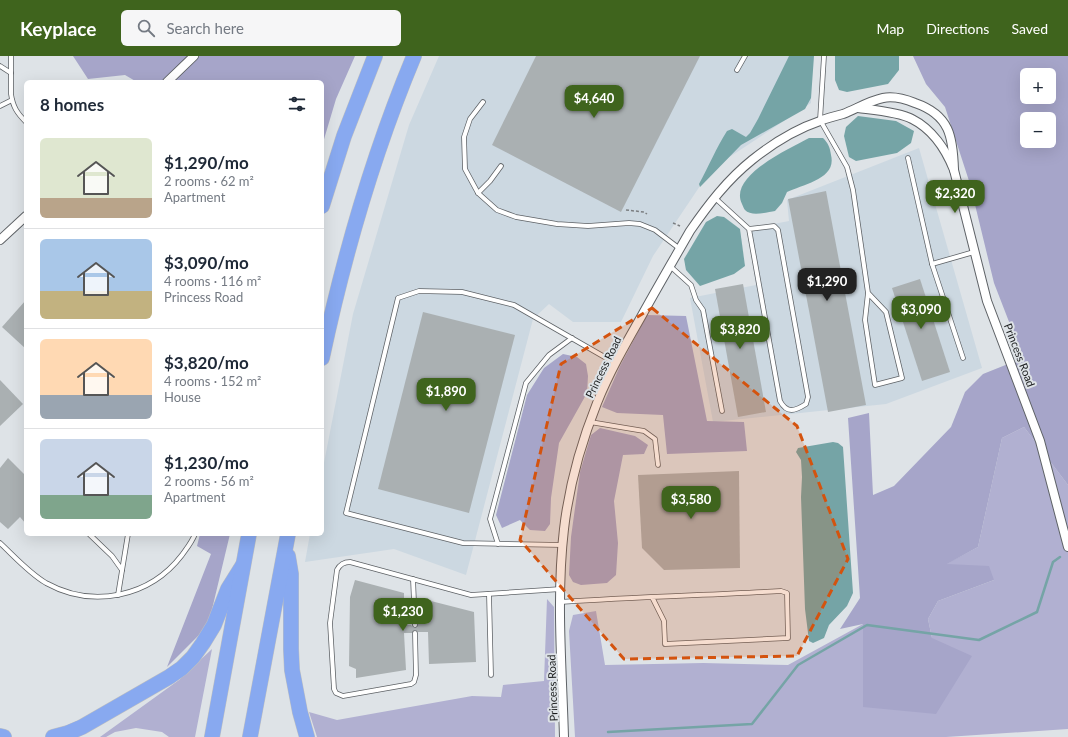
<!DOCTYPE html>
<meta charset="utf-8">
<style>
body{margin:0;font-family:Lato,sans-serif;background:#f6f6f7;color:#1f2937;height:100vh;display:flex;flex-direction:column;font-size:15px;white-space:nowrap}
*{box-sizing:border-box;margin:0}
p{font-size:13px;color:#747a83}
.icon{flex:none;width:22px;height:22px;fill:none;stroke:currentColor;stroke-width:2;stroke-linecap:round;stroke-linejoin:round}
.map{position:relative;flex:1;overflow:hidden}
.sheet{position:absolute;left:24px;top:24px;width:300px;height:456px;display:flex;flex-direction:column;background:#fff;border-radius:6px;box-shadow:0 4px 16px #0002}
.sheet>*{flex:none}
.buttons{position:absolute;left:1020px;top:12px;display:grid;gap:8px}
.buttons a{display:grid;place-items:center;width:36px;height:36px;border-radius:6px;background:#fff;box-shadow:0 4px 16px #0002;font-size:20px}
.price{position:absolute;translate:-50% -34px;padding:0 9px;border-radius:8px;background:#3f641d;color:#fff;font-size:13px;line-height:26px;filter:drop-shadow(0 1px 2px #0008)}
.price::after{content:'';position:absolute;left:50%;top:24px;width:12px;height:9px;margin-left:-6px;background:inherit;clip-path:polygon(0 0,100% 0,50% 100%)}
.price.current{background:#222;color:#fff}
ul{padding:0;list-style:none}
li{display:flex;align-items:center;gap:12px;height:100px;padding:0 16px}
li+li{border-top:1px solid #e0e1e3}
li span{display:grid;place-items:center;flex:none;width:112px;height:80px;border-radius:6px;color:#555}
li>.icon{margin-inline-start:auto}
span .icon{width:48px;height:48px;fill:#fffc;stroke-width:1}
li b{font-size:17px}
h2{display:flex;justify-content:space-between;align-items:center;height:48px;padding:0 16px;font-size:17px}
header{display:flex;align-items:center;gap:24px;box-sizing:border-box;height:56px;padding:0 20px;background:#3f641d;color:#fff}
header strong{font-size:19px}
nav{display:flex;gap:22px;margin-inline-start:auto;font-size:14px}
.search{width:280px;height:36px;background:#f6f6f7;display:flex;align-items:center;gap:10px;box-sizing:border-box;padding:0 14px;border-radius:6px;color:#747a83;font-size:15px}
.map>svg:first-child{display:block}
</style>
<header>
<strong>Keyplace</strong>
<div class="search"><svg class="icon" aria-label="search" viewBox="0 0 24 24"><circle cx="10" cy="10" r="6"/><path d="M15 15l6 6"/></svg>Search here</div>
<nav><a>Map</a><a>Directions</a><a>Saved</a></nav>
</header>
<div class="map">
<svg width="1068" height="681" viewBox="0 0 1068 681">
<rect width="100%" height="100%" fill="#dee3e7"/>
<!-- built -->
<g fill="#ccd8e1">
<path d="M439,0H812L811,47L725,104L704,124L653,200L621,266H573L549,248L533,263L466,519L394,493L305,506L310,478H322V417L353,258L409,69Z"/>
<path d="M919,92L982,312L886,348L713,366L690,242L756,229L747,173L789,165L787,144Z"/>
</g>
<!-- green -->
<g fill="#b1b0d1">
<path d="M1024,371L1068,429V673L946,681H575L569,575L573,559L596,555L605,609L703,607L788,609L863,568V651L932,582L928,563L938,545L994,524L946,508L978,491L1002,382Z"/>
<path d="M547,543L554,551L555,681H317L309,656L337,664L472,640L501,641L503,629L544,625Z"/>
<path d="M212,593L195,681H169L162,676L136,672L115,676L106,681H100L179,624Z"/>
</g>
<!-- forest -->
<g fill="#a6a5c9" fill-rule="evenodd">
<path d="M73,0H355L336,43L322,90V26H137L125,19L88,23Z"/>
<path d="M913,0H1068V429L1024,371L1002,382L978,491L947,508L989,510L994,524L938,545L928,563L932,582L972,600L936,658L863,651V568L840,573L860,542L848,362L869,357L873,439L894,430L951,371L965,336L983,318L1023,302L994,227L970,128L945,51L926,28ZM1027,19H1049V41H1027ZM1027,63H1049V85H1027Z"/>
<path d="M647,259L686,260L707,365L744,366L747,395L667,398L663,359L617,357L602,351L620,310Z"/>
<path d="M563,298L577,301L586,308L588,320L587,337L559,387L551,442L550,468L545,475L530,474L520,464L502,472L496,459L527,339L544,312Z"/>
<path d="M600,372L635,380L648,389L644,398L623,399L614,445L618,487L616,519L607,527L581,529L573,526L569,519L571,481L580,416L591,379Z"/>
<path d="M200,478H230L208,570L167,611L211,498L197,490Z"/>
</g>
<!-- water -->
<g fill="#75a4a6">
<path d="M789,0H814L811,42L805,53L741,89L702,129L700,131L699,128C709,110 716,92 727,75L732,73L746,81L750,77L758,63Z"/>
<path d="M835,0H899V14L888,28L847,36L839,34L835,24Z"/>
<path d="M858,60L896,65L914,75L911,87L897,97L856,105L849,101L844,80L846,71Z"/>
<path d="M809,82H823C828,87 830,91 831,99C837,123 803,128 787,136L782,147L775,155C768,156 751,161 745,154C744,153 743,150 742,148C728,120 789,93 809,82Z"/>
<path d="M717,160L724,161L740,173L745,210L734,218L700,230L686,214L684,203L706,166Z"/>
<path d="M833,386L838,387L843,391L853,537L847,550L829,569L824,582L813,587L809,585L805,553L801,441L802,421L801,404L796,396L798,392Z"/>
</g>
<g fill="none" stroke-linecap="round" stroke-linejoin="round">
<!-- stream -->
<path stroke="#75a4a6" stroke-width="2.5" d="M608,676L752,668L798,609L867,569L979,584L1037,556L1053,506L1060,501"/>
</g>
<!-- building -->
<g fill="#aab0b2">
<path d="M536,0H700L621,156L492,89Z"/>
<path d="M826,135L866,349L828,356L788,143Z"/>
<path d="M920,223L950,316L922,325L892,232Z"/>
<path d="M743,228L766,356L738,361L715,233Z"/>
<path d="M26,244V293L2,271Z"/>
<path d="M423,256L515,279L469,457L378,433Z"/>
<path d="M0,324L23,348L0,370Z"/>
<path d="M8,402L26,420V468L20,461L8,473L0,466V412Z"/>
<path d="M739,415L740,512L664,514L642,492L638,419Z"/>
<path d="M355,524L404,537V569H411L414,572H417L418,568H428L427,558L431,545L474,556L476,606L429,608L428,576H418L415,574L412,577H404L406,614L356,622V613L349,610L350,541Z"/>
</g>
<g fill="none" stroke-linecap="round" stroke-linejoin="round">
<defs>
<g id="service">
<path d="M11,0V38C13,51 17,57 26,66"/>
<path d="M824,0L820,64L847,111L853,134L868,237L865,264L875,329L902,322L886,256L868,237"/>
<path d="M0,10L11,17"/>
<path d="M737,14L745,0"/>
<path d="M483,46L470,63L464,81L465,113L478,137L497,154L516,161L557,168L588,170L629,167L640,168L655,174L680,193"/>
<path d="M0,50L12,44"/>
<path d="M908,102L932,208"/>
<path d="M478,137L490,125L501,110"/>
<path d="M715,142L749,173L774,170L778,174L808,341L806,348C795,355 787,358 780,345L749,173"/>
<path d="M670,210L691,229L696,244L703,254L722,355"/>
<path d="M963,302L932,208L974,196"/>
<path d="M590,366L644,375L655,383L658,409"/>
<path d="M89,478L112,500L122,514"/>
<path d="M0,487C15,501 29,517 46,527C93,553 150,541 182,499C187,492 192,486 195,478"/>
<path d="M498,488L490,463L526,327L549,299L572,282"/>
<path d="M563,489L463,487L346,457L398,242L419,235L462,236L514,249L615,307"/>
<path d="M413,523L415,569"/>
<path d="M489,538L491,619"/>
<path d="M118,539L128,478"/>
<path d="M560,546C634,541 708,539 781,535L787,537L788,582L665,588L664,565L652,541"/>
<path d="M415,577L416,619L414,626L411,628L343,640L336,637L334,633L330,567L337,514C340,508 344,506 350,506L471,539L561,533"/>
</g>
<g id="minor">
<path d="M167,26L194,0"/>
<path d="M858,52C873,54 899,56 912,63C932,73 946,94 954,114L987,245L1040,385L1068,491"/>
<path d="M0,184L26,160"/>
<path d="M564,681C562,612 556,541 564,473C569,430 581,387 597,347C609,317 625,289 641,261C657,232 674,203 690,175C708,149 727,124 752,104C772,88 796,73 820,65C827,62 835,60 843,58C856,53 869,45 883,42C893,40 905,43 915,47C950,59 953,81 954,114"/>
</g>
<g id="motorway">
<path d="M322,150L344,80L375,0"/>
<path d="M322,302C344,199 373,98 414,0"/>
<path d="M288,500L291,518V593L292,614L300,656L307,681"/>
<path d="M0,680L4,681"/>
<path d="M53,681L68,677L82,671L169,621L182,612L193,601L203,587L214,569L228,533L243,509"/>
<path d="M212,681L249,478"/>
<path d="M250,681L288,478"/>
</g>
</defs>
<!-- service casing -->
<use href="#service" stroke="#5e6266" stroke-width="5.5"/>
<!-- minor casing -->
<use href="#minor" stroke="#5e6266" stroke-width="10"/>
<!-- motorway casing -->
<use href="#motorway" stroke="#bfc0c0" stroke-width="16"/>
<!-- path -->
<g stroke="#7b7e81" stroke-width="1.5" stroke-dasharray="3 2" stroke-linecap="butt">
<path d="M626,154L644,156L647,158"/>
<path d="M673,167L680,170"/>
</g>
<!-- service -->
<use href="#service" stroke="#fff" stroke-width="4"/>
<!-- minor -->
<use href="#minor" stroke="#fff" stroke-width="8"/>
<!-- motorway -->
<use href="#motorway" stroke="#88a9f0" stroke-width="15"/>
</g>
<!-- marked area -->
<path fill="#d4530e" fill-opacity="0.2" stroke="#d4530e" stroke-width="3" stroke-dasharray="8 5" stroke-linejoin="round" d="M652,252L797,370L848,503L797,600L624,603L520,484L561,308Z"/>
<g text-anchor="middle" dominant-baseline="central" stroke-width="4" stroke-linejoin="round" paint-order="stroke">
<!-- street labels -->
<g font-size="11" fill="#1b1d1e" stroke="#dee3e7">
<text transform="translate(1020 299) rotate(69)">Princess Road</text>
<text transform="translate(603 311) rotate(-64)">Princess Road</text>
<text transform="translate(552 632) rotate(-92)">Princess Road</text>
</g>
</g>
</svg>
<div class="buttons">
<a>+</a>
<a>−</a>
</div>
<b class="price" style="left:594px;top:63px">$4,640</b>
<b class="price" style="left:955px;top:158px">$2,320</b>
<b class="price current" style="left:827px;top:246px">$1,290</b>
<b class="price" style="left:921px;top:274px">$3,090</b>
<b class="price" style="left:740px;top:294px">$3,820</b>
<b class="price" style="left:446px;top:356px">$1,890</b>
<b class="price" style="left:691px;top:464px">$3,580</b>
<b class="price" style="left:403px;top:576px">$1,230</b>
<section class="sheet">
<h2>8 homes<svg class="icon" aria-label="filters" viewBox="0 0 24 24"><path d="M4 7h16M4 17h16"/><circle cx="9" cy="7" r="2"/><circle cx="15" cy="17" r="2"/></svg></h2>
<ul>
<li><span style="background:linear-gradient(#dfe7d0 75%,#b9a48a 0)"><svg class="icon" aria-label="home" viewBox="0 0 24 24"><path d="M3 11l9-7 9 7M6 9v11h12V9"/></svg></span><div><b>$1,290/mo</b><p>2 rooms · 62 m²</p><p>Apartment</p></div></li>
<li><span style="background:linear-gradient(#a9c7e8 65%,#c2b280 0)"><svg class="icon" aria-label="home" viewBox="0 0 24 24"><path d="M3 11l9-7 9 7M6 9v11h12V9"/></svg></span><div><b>$3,090/mo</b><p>4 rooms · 116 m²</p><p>Princess Road</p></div></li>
<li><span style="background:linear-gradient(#ffd9b3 70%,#9aa5b1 0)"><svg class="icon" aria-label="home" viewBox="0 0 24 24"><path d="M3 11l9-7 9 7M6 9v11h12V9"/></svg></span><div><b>$3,820/mo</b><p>4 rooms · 152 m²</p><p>House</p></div></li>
<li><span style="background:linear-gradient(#c9d6e8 70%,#7fa58c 0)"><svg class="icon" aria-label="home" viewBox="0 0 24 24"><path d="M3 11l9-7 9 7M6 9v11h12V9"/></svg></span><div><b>$1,230/mo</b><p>2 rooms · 56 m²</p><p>Apartment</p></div></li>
</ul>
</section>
</div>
